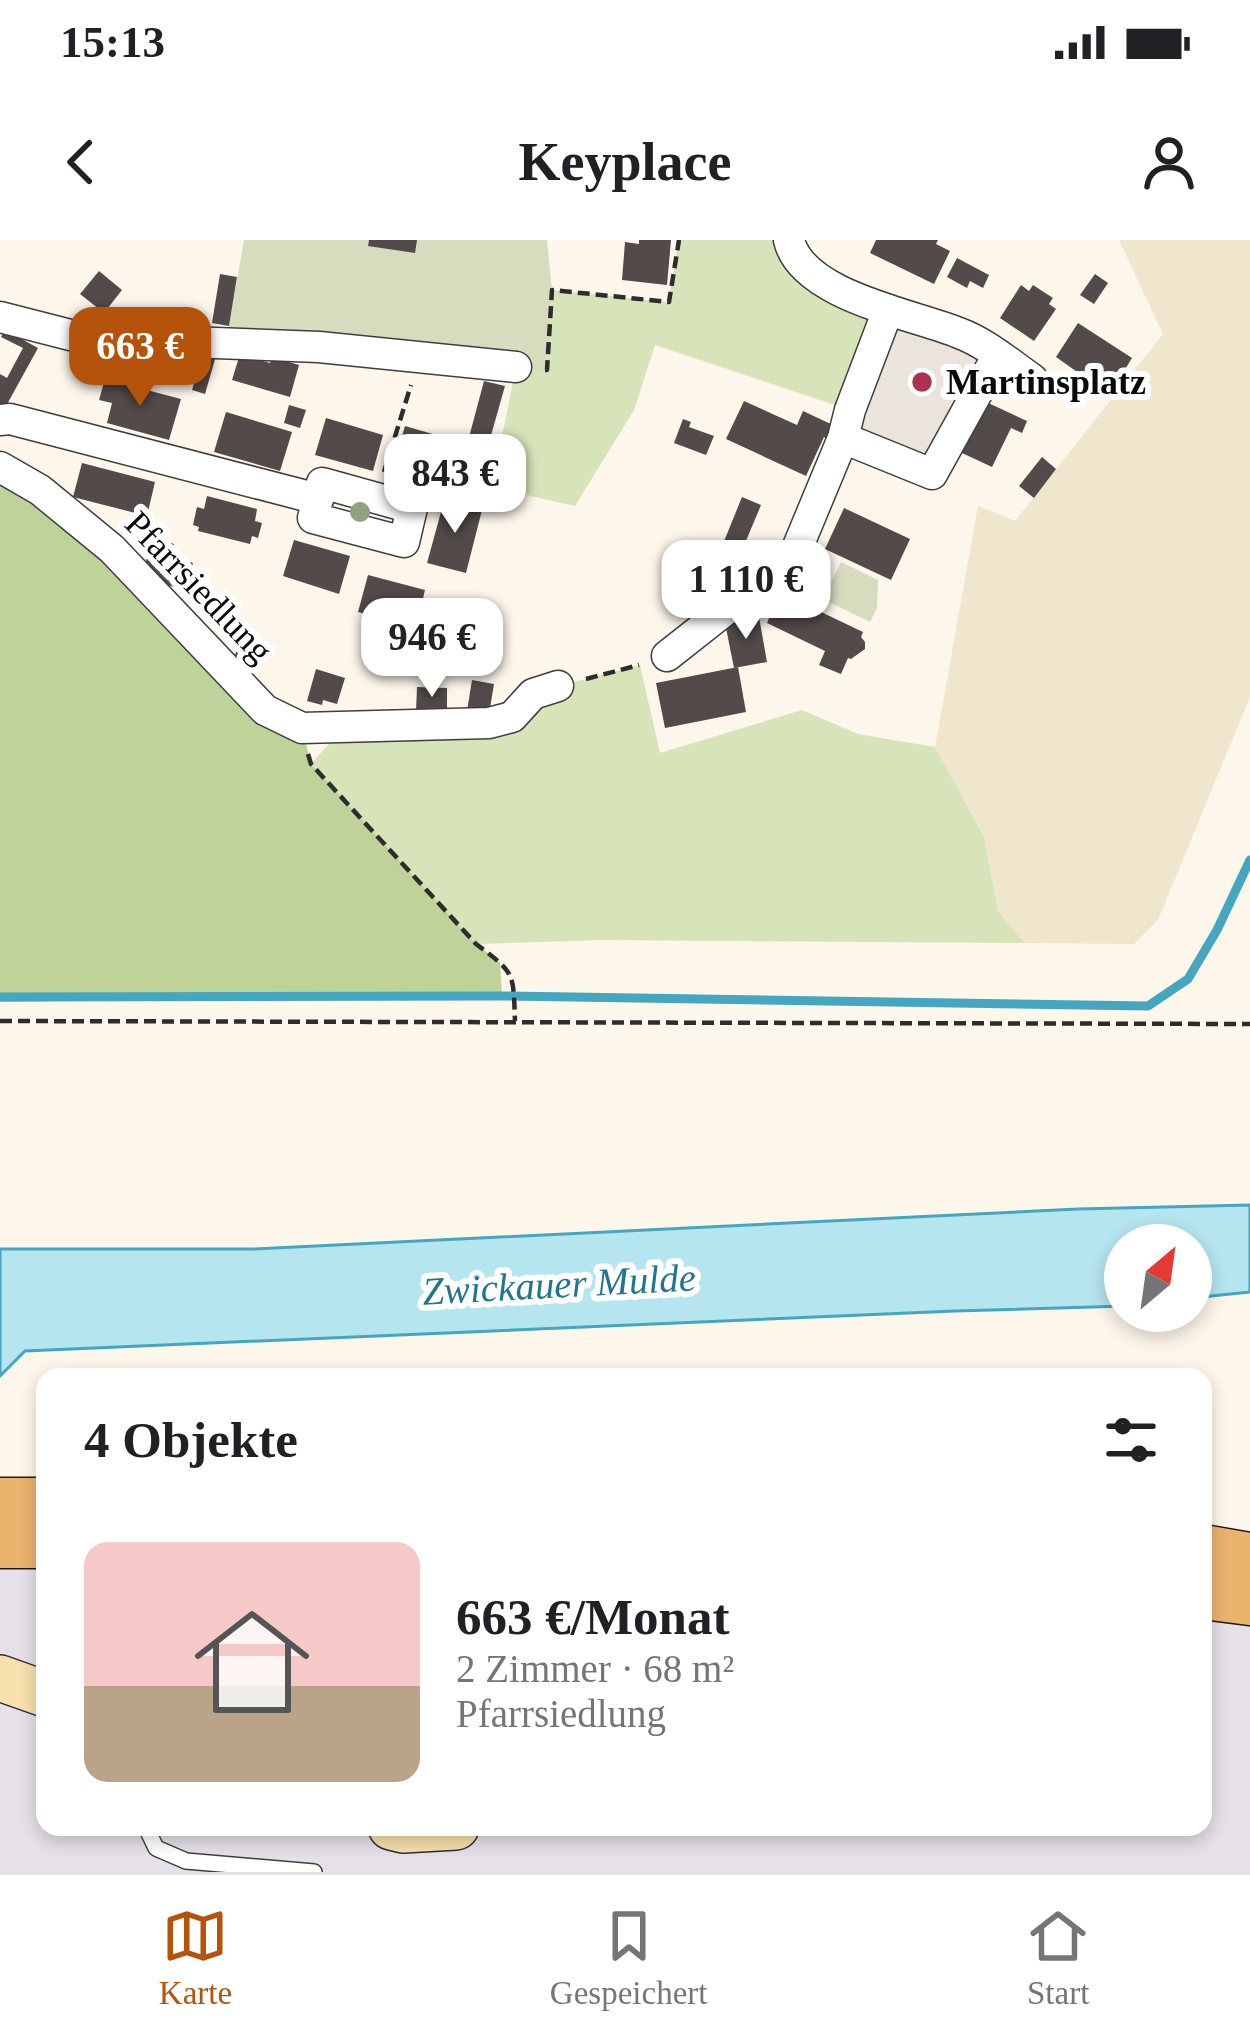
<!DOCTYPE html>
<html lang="de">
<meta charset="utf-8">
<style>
body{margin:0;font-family:Georgia,serif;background:#f6f6f6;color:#202124;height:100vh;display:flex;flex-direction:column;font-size:45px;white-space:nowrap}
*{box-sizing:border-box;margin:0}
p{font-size:39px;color:#757577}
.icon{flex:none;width:66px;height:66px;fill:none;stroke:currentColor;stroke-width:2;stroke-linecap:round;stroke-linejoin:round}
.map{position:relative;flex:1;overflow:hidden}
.side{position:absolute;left:36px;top:1128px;width:1176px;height:468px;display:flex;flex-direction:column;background:#fff;border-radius:24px;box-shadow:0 6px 18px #0003}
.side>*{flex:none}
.needle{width:78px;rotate:29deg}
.buttons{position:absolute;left:1104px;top:984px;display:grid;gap:24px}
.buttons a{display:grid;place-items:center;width:108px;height:108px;border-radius:50%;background:#fff;box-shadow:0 6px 18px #0003;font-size:60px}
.price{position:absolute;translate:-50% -102px;padding:0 27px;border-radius:24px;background:#fff;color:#222;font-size:39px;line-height:78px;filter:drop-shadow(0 3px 6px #0008)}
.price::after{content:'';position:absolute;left:50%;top:72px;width:36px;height:27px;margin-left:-18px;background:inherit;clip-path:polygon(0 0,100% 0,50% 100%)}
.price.active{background:#b45309;color:#fff}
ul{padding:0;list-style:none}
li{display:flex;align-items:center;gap:36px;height:300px;padding:0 48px}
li+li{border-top:3px solid #e0e0e0}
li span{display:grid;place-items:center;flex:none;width:336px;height:240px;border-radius:24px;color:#555}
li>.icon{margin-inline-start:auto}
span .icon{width:144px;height:144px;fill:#fffc;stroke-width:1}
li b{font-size:51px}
h2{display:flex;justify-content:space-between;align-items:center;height:144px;padding:0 48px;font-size:51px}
.status{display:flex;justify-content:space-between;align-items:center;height:84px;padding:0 60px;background:#fff;direction:ltr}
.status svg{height:33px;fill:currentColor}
header{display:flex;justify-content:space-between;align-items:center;height:156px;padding:0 48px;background:#fff;font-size:54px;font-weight:700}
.menu{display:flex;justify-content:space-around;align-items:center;height:168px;border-top:3px solid #e0e0e0;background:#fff;font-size:33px;color:#757577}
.menu a{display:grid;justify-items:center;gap:6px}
.menu .active{color:#b45309}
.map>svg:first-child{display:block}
</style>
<div class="status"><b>15:13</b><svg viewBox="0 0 49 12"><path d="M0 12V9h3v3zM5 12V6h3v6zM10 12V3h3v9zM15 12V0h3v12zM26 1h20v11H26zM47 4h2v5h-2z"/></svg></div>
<header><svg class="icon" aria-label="back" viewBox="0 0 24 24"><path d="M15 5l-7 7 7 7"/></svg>Keyplace<svg class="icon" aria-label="person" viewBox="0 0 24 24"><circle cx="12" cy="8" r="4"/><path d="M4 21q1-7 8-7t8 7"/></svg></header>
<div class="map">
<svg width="1250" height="1632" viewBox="0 0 1250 1632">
<rect width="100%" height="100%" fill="#fdf6eb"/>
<!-- industrial -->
<path fill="#e6e0e9" d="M0,1320H45V1587H1203V1373L1250,1379V1632H0Z"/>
<!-- farmland -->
<path fill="#f0e6ce" d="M1119,0H1250V457L1158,680L1134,704L1025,703L998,672L984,595L935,507L978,266L1015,281L1163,94Z"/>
<!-- green -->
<g fill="#d7e3b9">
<path d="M679,0H789L888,70L850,170L655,105L634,170L575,266L492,247L516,127L547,129L552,50L668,62Z"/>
<path d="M640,425L660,513L802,470L858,494L935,507L984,596L998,671L1025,703L599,700L476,704L311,524L339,493L526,478L556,459L558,446Z"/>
</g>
<!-- forest -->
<path fill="#bfd29a" d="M0,227L302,488L311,524L476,704L500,722L502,756L0,762Z"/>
<!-- cemetery -->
<g fill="#d8dcbf">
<path d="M244,0H547L552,50L547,130L319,107L226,103Z"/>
<path d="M841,322L878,340L877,368L870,382L823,359Z"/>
</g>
<!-- plaza -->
<path fill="#ebe4dc" d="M888,70L998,115L932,234L843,198Z"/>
<!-- water -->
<path fill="#b5e5ef" stroke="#44a6bf" stroke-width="3" d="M1250,965V1052L1191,1058V1005H1125V1066L955,1071L25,1111L0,1136V1009H253L1078,969Z"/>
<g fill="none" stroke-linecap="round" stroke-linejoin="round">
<!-- stream -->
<path stroke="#44a6bf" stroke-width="9" d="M0,757L502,756L1148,766L1188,739L1217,690L1250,620"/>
</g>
<!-- building -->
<g fill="#534b49">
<path d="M369,0H417L415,13L368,6Z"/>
<path d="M639,0H671L667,45L622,40L625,2L639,4Z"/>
<path d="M876,0H938L936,4L950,11L934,44L870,13Z"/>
<path d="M957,18L989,35L983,48L970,41L967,48L947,37Z"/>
<path d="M99,31L122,50L104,73L80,54Z"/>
<path d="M220,34L237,37L229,86L212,83Z"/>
<path d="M1095,34L1108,43L1094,64L1080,55Z"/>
<path d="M1021,45L1029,51L1033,45L1053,58L1049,64L1056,69L1034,101L1000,78Z"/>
<path d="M1078,83L1132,118L1111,152L1098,144L1097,146L1056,117Z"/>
<path d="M5,90L38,108L0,177V134L7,138L23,108L1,97Z"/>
<path d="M240,114L270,123L272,117L299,125L290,157L232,140Z"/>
<path d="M200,115L215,119L205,154L192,150L195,140L181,136L186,118L198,121Z"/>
<path d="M105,139L181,159L169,200L107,183L112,163L99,160Z"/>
<path d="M484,141L505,146L488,206L468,201Z"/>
<path d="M744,161L797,185L803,171L833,185L826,199L824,197L806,236L726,199Z"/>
<path d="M986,162L1027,181L1022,193L1011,188L992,227L962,213Z"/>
<path d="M289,165L306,170L300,188L284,183Z"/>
<path d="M226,172L292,192L280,231L214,212Z"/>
<path d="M326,178L383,195L373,231L315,215Z"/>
<path d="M683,179L691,182L689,187L714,196L706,215L674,203Z"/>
<path d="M405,186L467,204L456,241L394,223Z"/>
<path d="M1042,217L1056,229L1034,258L1019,246Z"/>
<path d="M82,223L155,242L147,276L73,257Z"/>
<path d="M207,256L257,269L255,281L262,283L258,298L252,296L250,304L198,291L199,287L193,285L197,267L204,269Z"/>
<path d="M742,257L761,265L743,308L759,314L751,335L716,321Z"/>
<path d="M464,260L476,263L475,268L482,270L466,333L427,323L444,261L462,266Z"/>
<path d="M844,268L910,299L891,340L825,309Z"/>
<path d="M158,299L174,304L171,316L193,323L185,350L163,344L145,326L147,317L153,319Z"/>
<path d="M294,300L350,316L339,354L283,336Z"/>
<path d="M368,335L425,350L416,387L358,372Z"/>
<path d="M778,356L796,364L798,361L863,392L861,397L865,402V409L851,419L848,418L841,434L819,425L825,411L767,383Z"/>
<path d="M759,377L767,422L734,428L725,383Z"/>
<path d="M241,394L256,398L248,423L234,419Z"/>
<path d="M738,427L746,472L665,488L656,443Z"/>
<path d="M316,429L345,438L337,464L323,460L322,465L307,461Z"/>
<path d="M472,440L494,444L489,474L467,471Z"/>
<path d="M417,447L447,448V473L416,471Z"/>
</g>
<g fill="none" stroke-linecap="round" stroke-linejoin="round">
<defs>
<path id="lane" d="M146,1587L156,1608L186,1621L314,1632"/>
<g id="street">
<path d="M789,0C802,56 913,74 959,93C986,103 1009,123 1032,139"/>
<path d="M0,77L82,98L319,107L516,127"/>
<path d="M0,180L10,179L318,259"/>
<path d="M843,198L932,234L998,115"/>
<path d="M0,227L40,250L112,309L265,470L302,488L489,483L512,477L533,454L558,446"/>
<path d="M322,243L412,268L404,302L313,278Z"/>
<path d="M667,416L794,316L843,198L850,170L888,70"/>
</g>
<g id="secondary">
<path d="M0,1438L45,1454"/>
<path d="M391,1587L403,1590L456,1587"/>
</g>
<g id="primary">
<path d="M0,1262H45"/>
<path d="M0,1304H45"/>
<path d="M1203,1309L1250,1317"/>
<path d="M1203,1355L1250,1361"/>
</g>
</defs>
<!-- lane casing -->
<use href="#lane" stroke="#3e3e3e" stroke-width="18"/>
<!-- street casing -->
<use href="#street" stroke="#3e3e3e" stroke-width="33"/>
<!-- secondary casing -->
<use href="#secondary" stroke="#2d2d2d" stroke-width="48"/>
<!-- primary casing -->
<use href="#primary" stroke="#1c1c1c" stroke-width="51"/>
<!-- path -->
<g stroke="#2d2d2d" stroke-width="4.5" stroke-dasharray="12 6" stroke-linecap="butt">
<path d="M545,130H547L552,50L669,62L679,0"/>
<path d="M384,232L411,145"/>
<path d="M586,439L639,425"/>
<path d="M308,514L311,524L476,704C516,734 513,732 515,781"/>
<path d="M0,781L1250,784"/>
</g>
<!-- lane -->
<use href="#lane" stroke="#fff" stroke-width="15"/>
<!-- street -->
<use href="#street" stroke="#fff" stroke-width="30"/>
<!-- secondary -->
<use href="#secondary" stroke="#f7e0ad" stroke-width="45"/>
<!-- primary -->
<use href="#primary" stroke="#eab36e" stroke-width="48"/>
</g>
<!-- trees -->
<circle fill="#92a17d" cx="360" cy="272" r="10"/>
<!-- markers -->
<circle fill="#ac3250" stroke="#fff" stroke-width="4.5" cx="922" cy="142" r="12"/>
<g text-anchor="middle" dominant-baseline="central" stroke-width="12" stroke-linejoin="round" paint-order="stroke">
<!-- poi labels -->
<g font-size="36" font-weight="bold" fill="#0b0b0b" stroke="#fff" text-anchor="start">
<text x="946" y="142">Martinsplatz</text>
</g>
<!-- street labels -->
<g font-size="36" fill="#0b0b0b" stroke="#fff">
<text transform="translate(199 347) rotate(46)">Pfarrsiedlung</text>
</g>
<!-- water labels -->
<g font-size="39" font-style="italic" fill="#22758f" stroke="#fff">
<text transform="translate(559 1044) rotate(-3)">Zwickauer Mulde</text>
</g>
</g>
</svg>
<div class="buttons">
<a><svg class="needle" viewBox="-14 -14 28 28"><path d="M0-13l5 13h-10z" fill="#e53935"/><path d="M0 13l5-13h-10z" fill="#757577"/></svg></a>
</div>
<b class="price active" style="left:140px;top:169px">663 €</b>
<b class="price" style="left:455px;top:296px">843 €</b>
<b class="price" style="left:746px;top:402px">1 110 €</b>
<b class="price" style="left:432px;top:460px">946 €</b>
<section class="side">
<h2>4 Objekte<svg class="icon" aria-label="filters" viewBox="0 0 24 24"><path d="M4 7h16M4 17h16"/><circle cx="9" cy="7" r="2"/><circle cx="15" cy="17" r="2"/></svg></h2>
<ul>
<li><span style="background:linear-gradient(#f6c9c9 60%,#b9a48a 0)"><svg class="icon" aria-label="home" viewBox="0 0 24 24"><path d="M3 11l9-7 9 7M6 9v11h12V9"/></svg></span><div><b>663 €/Monat</b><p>2 Zimmer · 68 m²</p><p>Pfarrsiedlung</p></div></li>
</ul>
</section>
</div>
<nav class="menu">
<a class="active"><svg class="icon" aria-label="map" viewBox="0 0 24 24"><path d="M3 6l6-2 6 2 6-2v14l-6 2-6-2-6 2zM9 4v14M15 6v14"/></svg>Karte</a>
<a><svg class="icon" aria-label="saved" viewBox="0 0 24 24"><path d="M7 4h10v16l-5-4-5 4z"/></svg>Gespeichert</a>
<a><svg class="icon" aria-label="home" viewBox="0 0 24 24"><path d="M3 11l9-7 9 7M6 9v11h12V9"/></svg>Start</a>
</nav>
